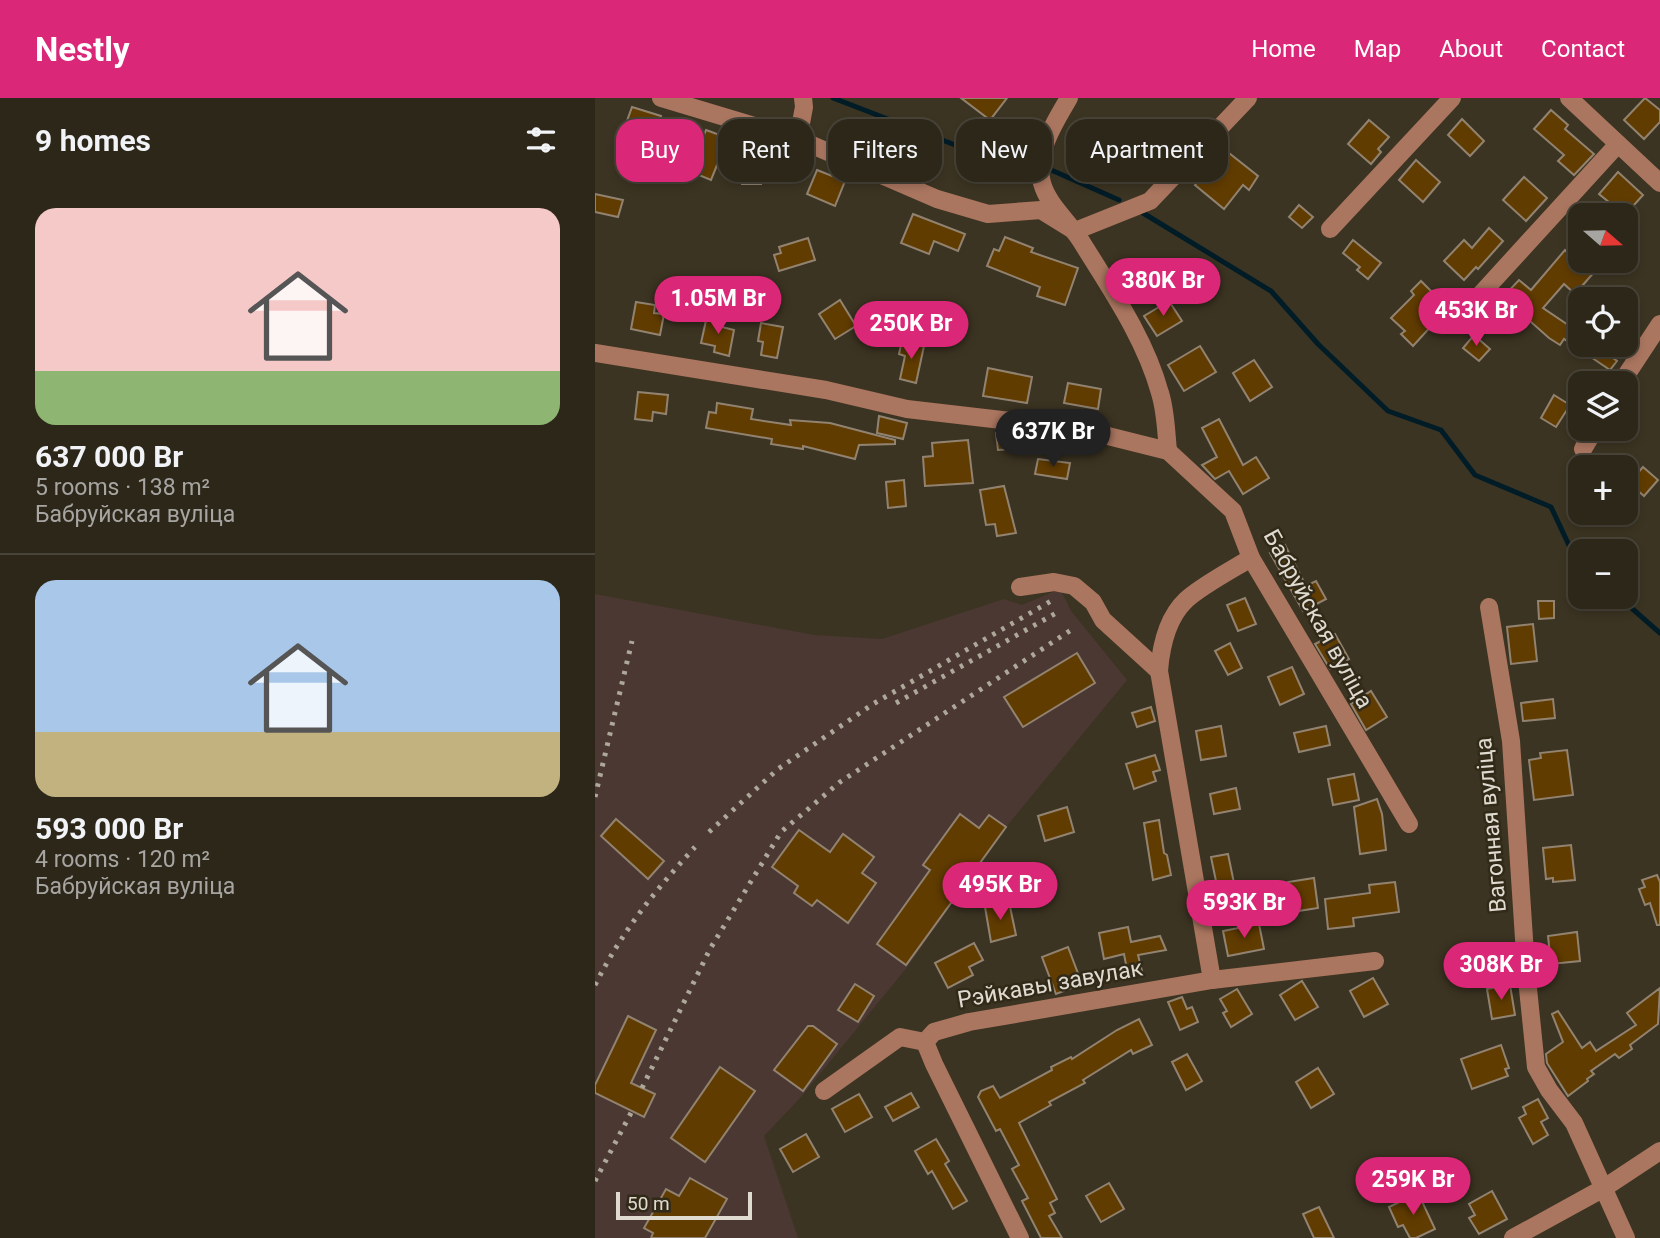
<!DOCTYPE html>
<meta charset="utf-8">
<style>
body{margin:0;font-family:Roboto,sans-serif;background:#393327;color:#f1f3f6;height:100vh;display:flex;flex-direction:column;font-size:26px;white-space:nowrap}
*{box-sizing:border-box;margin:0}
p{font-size:23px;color:#a7a5a2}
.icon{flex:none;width:38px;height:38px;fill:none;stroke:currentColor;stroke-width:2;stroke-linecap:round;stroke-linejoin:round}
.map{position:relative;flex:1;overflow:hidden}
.details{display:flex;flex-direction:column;background:#2d271a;width:595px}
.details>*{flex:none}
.banner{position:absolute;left:21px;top:21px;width:665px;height:63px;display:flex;gap:14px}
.needle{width:46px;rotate:110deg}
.controls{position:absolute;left:973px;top:105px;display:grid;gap:14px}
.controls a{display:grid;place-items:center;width:70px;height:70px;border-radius:14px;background:#2d271a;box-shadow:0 4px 10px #0003,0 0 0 2px #484439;font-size:35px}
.scale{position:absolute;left:21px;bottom:18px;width:136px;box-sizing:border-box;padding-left:7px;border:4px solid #e0dbd0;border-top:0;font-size:19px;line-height:24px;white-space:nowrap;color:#e0dbd0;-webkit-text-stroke:5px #322a18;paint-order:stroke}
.price{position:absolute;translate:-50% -60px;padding:0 16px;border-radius:24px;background:#db2777;color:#fff;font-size:23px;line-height:46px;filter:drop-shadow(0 2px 4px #0008)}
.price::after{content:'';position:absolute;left:50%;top:42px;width:21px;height:16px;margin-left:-10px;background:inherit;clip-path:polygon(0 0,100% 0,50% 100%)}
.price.active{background:#222;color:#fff}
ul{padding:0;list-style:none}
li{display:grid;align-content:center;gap:14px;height:371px;padding:0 35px}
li+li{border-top:2px solid #484439}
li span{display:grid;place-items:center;height:217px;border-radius:21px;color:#555}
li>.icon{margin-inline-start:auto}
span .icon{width:126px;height:126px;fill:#fffc;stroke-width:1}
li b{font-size:30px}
h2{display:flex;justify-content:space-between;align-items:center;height:84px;padding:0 35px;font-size:30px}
.chip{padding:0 24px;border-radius:21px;background:#2d271a;box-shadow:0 4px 10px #0003,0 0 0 2px #484439;font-size:24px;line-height:63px}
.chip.active{background:#db2777;color:#fff}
header{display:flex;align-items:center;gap:42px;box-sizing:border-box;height:98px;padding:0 35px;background:#db2777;color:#fff}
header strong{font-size:33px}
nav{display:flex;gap:38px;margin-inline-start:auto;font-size:24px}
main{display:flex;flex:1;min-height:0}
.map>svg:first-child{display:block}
</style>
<header>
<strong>Nestly</strong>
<nav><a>Home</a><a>Map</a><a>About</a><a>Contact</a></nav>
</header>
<main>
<section class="details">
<h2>9 homes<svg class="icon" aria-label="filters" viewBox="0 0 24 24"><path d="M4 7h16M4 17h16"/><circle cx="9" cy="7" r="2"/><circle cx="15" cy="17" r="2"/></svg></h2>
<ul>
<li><span style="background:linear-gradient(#f6c9c9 75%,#8fb573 0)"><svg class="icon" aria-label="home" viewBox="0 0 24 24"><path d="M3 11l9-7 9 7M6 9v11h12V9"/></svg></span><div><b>637 000 Br</b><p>5 rooms · 138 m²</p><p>Бабруйская вуліца</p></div></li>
<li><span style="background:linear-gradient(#a9c7e8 70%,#c2b280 0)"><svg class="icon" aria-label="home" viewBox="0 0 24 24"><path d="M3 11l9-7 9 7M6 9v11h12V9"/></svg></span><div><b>593 000 Br</b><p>4 rooms · 120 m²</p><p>Бабруйская вуліца</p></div></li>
</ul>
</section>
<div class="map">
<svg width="1065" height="1140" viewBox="0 0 1065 1140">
<rect width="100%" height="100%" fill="#3c3422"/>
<!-- industrial -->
<path fill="#4b3832" d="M465,491L476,513L532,582L411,729L313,868L206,999L169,1038L203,1140H0V496L219,537L287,541L409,501L427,507Z"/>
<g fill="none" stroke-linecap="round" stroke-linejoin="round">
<!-- stream -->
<g stroke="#001c27" stroke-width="5">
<path d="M238,0L381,55L439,68"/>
<path d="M454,71L524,102"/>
<path d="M548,115L676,193L723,246L793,313L846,332L880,377L956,409L980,460L985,465"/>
<path d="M1024,499L1065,535"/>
</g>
</g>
<!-- building -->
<g fill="#613c00" stroke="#928371" stroke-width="2">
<path d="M366,0H412L395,22Z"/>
<path d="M1050,0L1065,12V24L1049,41L1029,22Z"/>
<path d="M37,9L66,18L54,55L24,45Z"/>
<path d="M956,12L973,27L970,31L999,56L979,77L963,63L969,57L939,31Z"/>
<path d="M867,21L889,43L875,58L853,37Z"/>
<path d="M774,22L794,39L783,51L786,54L776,66L753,46Z"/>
<path d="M567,27L583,38L566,63L550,52Z"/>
<path d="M111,32L133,40L116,82L94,73Z"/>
<path d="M57,52L71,57L65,74L51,69Z"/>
<path d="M148,53L174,54L173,78H166V86H147Z"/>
<path d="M634,55L663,78L654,92L648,87L629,111L600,87L616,67L621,71Z"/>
<path d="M821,62L845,84L828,104L804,82Z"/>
<path d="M222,72L250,83L240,108L212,96Z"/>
<path d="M1023,74L1048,97L1030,117L1004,96Z"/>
<path d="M929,79L952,100L931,123L908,102Z"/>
<path d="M0,96L28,102L23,119L0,114Z"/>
<path d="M704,107L718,119L707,130L694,119Z"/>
<path d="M318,116L370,136L363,153L339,143L334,156L306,145Z"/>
<path d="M894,130L908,143L883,171L881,169L869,182L849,163L869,142L877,150Z"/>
<path d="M410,139L438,150L436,154L483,170L470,207L442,198L445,189L392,168L399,151L404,153Z"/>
<path d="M213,140L220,162L184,173L179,157L186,155L184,149Z"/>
<path d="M758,142L786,165L773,181L762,172L765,169L748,155Z"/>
<path d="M970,152L979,160L982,156L985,163H990L1001,172L980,196L969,186L948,210L985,235V247H1001L1022,263L1015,272L969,241L965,247L954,240L908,199L924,182L936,192Z"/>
<path d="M826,183L848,205L845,208L850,213L818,248L806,236L810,233L796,220L819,197L816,193Z"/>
<path d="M245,202L261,228L240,241L224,216Z"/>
<path d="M574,203L587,223L562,238L549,218Z"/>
<path d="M41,204L60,207L59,215L69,216L65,237L36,231Z"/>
<path d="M112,218L128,222L127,229L139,232L134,258L119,254L120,248L106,245Z"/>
<path d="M166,225L188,229L182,260L166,257L168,244L163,243Z"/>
<path d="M879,237L895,251L884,263L868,250Z"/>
<path d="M307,242L329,248L321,285L305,281L310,258L304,256Z"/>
<path d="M605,248L621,274L589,293L573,267Z"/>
<path d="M659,262L677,289L655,303L638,275Z"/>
<path d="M393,270L437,279L432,305L388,298Z"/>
<path d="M473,285L506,291L503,311L469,305Z"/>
<path d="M43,294L73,297L71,316L58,314L57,323L40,321Z"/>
<path d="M959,297L975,307L961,329L946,320Z"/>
<path d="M122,305L158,311L156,321L196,327L195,322L235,325L300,342V346L264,347L260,361L208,348V351L176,346L177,341L111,330L114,314L121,315Z"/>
<path d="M284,318L312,325L308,341L282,335Z"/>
<path d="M624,321L648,367L661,359L674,380L648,396L634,373L620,381L607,367L622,359L607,330Z"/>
<path d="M416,334L418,351L403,352L401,335Z"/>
<path d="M373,342L378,385L330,388L328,359L338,358L337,345Z"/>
<path d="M443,361L475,365L472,381L440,376Z"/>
<path d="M1048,369L1063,382L1049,398L1034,385Z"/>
<path d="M309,382L311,408L293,410L291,384Z"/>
<path d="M409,388L421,435L402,438L400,426L391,427L385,392Z"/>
<path d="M690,447L711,488L721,483L731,501L708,513L675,455Z"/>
<path d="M650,500L661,526L643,533L632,507Z"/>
<path d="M943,503H959V520L944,521Z"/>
<path d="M938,526L942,563L916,566L912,529Z"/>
<path d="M740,536L754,561L735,571L720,546Z"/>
<path d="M635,545L647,570L633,577L620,553Z"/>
<path d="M482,555L500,585L428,629L409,599Z"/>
<path d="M697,569L709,596L685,607L673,579Z"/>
<path d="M776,593L792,619L771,632L756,606Z"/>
<path d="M958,601L960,620L928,623L926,605Z"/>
<path d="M556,609L560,623L542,629L537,615Z"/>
<path d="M626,628L631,658L606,662L601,633Z"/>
<path d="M731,628L735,647L704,654L699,635Z"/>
<path d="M972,652L978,697L939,702L934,662L946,660L945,655Z"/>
<path d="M560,657L565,672L558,674L561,683L539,691L531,666Z"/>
<path d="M759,676L764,702L738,707L733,681Z"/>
<path d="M641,690L645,711L619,716L615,696Z"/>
<path d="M782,701L787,716L791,752L765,756L759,709Z"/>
<path d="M472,709L479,734L450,743L443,718Z"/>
<path d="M365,716L384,730L394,717L411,729L311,867L282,846L335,772L328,767Z"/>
<path d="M21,721L69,763L53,781L6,738Z"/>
<path d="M564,722L569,755L572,757L576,777L558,782L549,725Z"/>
<path d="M204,732L235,754L248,736L279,759L267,775L281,785L253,825L222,802L217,808L199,795L203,788L177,769Z"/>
<path d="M976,747L980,782L958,784V780L951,781L948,750Z"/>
<path d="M633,756L639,785L622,788L616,759Z"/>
<path d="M1062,777L1065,784V827H1062L1055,805L1050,807L1044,791L1050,789L1047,782Z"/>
<path d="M719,780L723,810L697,814L693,784Z"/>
<path d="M800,784L804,814L758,820L759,828L733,831L730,801L775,795L774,787Z"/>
<path d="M414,804L421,837L396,844L390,809Z"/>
<path d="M664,826L669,851L633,858L628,833Z"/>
<path d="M533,829L536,844L565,838L571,852L543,857L547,873L533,877L529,856L509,861L504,835Z"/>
<path d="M982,834L985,863L956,866L953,838Z"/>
<path d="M379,845L388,862L374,869L378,877L353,890L340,865Z"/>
<path d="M473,849L487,886L461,896L447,859Z"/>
<path d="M778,880L793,906L769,919L755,893Z"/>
<path d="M707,883L723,909L700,922L685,897Z"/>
<path d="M260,886L279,898L263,924L243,912Z"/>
<path d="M915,887L920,917L897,921L892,891Z"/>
<path d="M1065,890L1063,926L1035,947L1037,951L1024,960L1020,956L996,973L999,976L992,981L993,983L973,998L952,965L951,956L968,944L957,916L963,913L987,950L995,944L1001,953L1041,927L1032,915Z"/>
<path d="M642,891L657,916L636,929L628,915L632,913L625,901Z"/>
<path d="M587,899L592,911L597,909L603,924L585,932L573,904Z"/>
<path d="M33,918L61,932L36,985L60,996L49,1019L0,995V987Z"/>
<path d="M544,921L557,947L538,956L536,952L488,982L490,985L454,1004L456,1007L424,1025L462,1101L455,1105L460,1115L454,1118L467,1140H446L427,1103L433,1100L417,1071L424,1067L405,1031L401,1033L383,999L386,993L398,988L405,1000L457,972L456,969L476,959L477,961L522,932Z"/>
<path d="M213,928H218L242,946L208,993L179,972Z"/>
<path d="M906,947L914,970L910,971L913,978L877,991L866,961Z"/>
<path d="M592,956L607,983L591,992L577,964Z"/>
<path d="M125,969L160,993L110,1064L76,1040Z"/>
<path d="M723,970L739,996L716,1010L701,984Z"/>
<path d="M316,995L324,1009L298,1023L290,1009Z"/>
<path d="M264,996L277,1019L250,1034L237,1011Z"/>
<path d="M943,1001L953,1020L946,1024L953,1037L938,1046L924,1020L931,1016L928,1009Z"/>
<path d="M211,1036L224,1059L198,1074L185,1051Z"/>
<path d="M341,1041L354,1063L350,1066L372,1103L358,1111L337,1073L333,1076L320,1053Z"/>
<path d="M95,1080L132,1101L110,1140H56L58,1135L49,1130L71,1091L84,1098Z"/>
<path d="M514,1085L529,1111L506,1124L491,1098Z"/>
<path d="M897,1093L912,1121L884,1136L874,1120L880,1117L874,1106Z"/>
<path d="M823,1095L840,1131L821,1140H815L808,1127L803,1129L794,1109Z"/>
<path d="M724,1109L739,1140H719L708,1116Z"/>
</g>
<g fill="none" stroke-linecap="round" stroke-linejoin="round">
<!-- minor -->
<g stroke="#ab7660" stroke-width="18">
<path d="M66,0L203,41L342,101L393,116L446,112L480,133"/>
<path d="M474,0C460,24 439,56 447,85C453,107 474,124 486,143C515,190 550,240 565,295C571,314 571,334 573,353"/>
<path d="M974,0L1065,85"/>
<path d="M203,41L209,9L208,0"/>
<path d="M735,131L857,0"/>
<path d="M480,133L555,103L653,0"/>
<path d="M885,197L1023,46"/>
<path d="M0,255L231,292L312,311L485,331L573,353L638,413L656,460L814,726"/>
<path d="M1026,285L1065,226"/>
<path d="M988,351L1000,331"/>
<path d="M425,489L459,484L479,488L498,504L508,522L564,573"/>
<path d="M894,509L916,643L931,871L941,969L954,992L979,1025L1031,1140"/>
<path d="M617,882L564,573C566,548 572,520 591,502C606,488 638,471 656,460"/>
<path d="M229,993L305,939L330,944"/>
<path d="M425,1140L339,966L330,944L339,934L374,924L617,882L780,863"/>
<path d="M918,1140L1009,1090L1065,1053"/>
</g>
<!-- rail -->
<g stroke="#aea89b" stroke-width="5" stroke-dasharray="3.5 7" stroke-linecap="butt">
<path d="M301,605L463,514"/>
<path d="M0,699L37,543"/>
<path d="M114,734L183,671L278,606L456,503"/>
<path d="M0,887C28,832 59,794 100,749"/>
<path d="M47,990L115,851L186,734L245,684L476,532"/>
<path d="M0,1083L37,1013"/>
</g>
</g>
<g text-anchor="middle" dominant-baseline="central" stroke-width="5" stroke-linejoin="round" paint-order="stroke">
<!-- street labels -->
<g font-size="23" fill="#e0dbd0" stroke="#322a18">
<text transform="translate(723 521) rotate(61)">Бабруйская вуліца</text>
<text transform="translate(896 727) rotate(-95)">Вагонная вуліца</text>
<text transform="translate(455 886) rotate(-10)">Рэйкавы завулак</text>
</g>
</g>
</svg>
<div class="controls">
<a><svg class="needle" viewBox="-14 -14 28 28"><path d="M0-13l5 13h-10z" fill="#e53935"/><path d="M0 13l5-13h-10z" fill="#a7a5a2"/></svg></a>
<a><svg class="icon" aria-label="locate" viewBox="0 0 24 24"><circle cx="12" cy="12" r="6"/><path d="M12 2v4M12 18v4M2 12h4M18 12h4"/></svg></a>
<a><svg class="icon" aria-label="layers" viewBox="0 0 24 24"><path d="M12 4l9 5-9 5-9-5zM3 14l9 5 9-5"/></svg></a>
<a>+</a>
<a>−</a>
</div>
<div class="scale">50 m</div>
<b class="price" style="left:568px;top:220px">380K Br</b>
<b class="price" style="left:123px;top:238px">1.05M Br</b>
<b class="price" style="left:881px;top:250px">453K Br</b>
<b class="price" style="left:316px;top:263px">250K Br</b>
<b class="price active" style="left:458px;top:371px">637K Br</b>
<b class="price" style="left:405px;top:824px">495K Br</b>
<b class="price" style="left:649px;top:842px">593K Br</b>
<b class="price" style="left:906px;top:904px">308K Br</b>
<b class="price" style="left:818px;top:1119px">259K Br</b>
<div class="banner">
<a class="chip active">Buy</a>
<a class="chip">Rent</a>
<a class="chip">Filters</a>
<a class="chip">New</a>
<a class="chip">Apartment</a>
</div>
</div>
</main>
